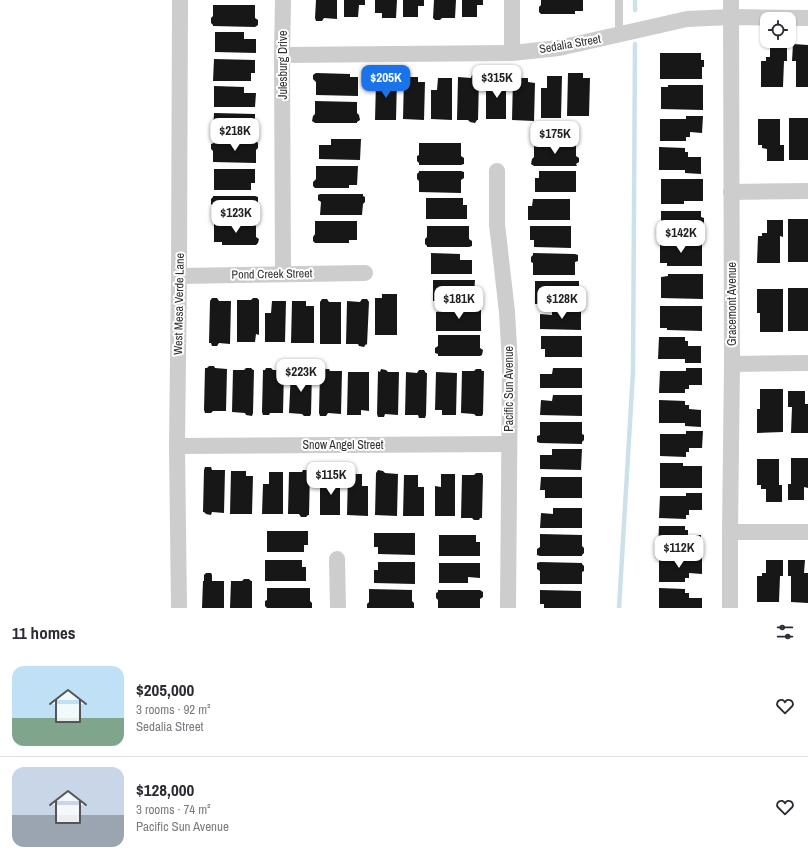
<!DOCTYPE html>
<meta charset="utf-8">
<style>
body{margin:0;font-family:"Archivo Narrow",sans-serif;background:#f7f7f7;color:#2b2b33;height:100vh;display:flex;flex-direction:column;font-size:15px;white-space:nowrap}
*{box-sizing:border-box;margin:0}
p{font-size:13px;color:#7c7c81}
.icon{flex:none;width:22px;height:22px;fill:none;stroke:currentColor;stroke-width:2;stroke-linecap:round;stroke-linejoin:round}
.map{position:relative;height:608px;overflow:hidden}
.sheet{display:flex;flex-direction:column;background:#fff;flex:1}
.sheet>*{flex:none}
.buttons{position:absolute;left:760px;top:12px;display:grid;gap:8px}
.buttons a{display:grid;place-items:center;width:36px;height:36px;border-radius:8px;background:#fff;box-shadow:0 1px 3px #0004;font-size:20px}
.price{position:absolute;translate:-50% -34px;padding:0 9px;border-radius:8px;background:#fff;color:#222;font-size:13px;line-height:26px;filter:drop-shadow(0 1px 2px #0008)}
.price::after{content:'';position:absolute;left:50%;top:24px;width:12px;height:9px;margin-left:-6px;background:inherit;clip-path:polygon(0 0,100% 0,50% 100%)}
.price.active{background:#1a73e8;color:#fff}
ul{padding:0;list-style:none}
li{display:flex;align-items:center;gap:12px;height:100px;padding:0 12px}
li+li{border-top:1px solid #e1e1e2}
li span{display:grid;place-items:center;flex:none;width:112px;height:80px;border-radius:12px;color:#555}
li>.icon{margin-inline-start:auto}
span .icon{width:48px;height:48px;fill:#fffc;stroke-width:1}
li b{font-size:17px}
h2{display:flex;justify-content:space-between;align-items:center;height:48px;padding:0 12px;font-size:17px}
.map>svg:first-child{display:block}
</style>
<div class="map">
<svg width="808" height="608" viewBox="0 0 808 608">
<rect width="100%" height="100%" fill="#fff"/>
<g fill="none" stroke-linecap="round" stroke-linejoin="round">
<!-- stream -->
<g stroke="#cde1eb" stroke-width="4.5">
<path d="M635,10V0"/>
<path d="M619,608L633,372L635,44"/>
</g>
</g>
<!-- building -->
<g fill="#171717">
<path d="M316,0H337V19L324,18L322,21H316L315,18Z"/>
<path d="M344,0H365V5H359L358,17H344Z"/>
<path d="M375,0H397L396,18H382V13H375Z"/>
<path d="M403,0H424V6H418V17H403Z"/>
<path d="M434,0H456L455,18H442L440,20H435L433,18Z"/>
<path d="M462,0H483V5H477V17H462Z"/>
<path d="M541,0H583V11H575V14H541L539,12V7L541,5Z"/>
<path d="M213,5H255V18L258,20V25L255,27L213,26V25L211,23V18L213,16Z"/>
<path d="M215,32H244V39H256V53L215,52Z"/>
<path d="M793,44L808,45V87H796V61H792Z"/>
<path d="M770,45H787V61H784L783,87H761V61H766V57H770Z"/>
<path d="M660,53H701V60H704V67H702V79H660Z"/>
<path d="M214,59L255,60V73H251V81H213Z"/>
<path d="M316,73L350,74V77H358V96L316,95V82L313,79V75Z"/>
<path d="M568,73H583V78H590L589,116H567Z"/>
<path d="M472,75H478L479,78L478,120H477L475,123L470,122L468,120H457L458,77L471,78Z"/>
<path d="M547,76H562L561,118H541V88H547Z"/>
<path d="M383,77L397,78L396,120H375L376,82H383Z"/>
<path d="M404,77H418V82H425L424,120L403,119Z"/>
<path d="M492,77H506V119H486V89H492Z"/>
<path d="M438,78H452V120L431,119V90H437Z"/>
<path d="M513,78H528V82L535,83L534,121L512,120Z"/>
<path d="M668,85H703V110L661,109V87H668Z"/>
<path d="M214,86L244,87V93H256L255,107H214Z"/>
<path d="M315,101L357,102V113L359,115L360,120L357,122V123H315L312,121L313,116L315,114Z"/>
<path d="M214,113L255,114V127L258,130V134L255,136L221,135V133L213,132Z"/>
<path d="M686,116H703L702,133L690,132V137H686V141H660V119H686Z"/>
<rect x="789" y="118" width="19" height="42"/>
<path d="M758,119H780V145H784V161H767V149L762,148V145H758Z"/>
<path d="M331,139H361L360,160L319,159V145H331Z"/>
<path d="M214,141H256L258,143V148L256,150V163L213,162V151L211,149V144L214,143Z"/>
<path d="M419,143H461V156L464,158V164L461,165H419V163L417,161V156L419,155Z"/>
<path d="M534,144H576V156L579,158V162L576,164L577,166H534L531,164L532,159L534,157Z"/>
<path d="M659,147L685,148V152H688V157H701V174L685,173V170H659Z"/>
<path d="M316,166H358L357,185H349V188H315L313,186V182L316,179Z"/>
<path d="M214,169H255V183H251V190H214Z"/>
<path d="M419,171H461L464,172V178L461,180V193L419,192V181L417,179V174L419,172Z"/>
<path d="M539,171H576V192H535V178H539Z"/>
<path d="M661,179H703V201H684V204H661Z"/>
<path d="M320,194H363V196L365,197V202L363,204L362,215H320L321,202L318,200V195Z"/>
<path d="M213,196H255L258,197V203L255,205V218L213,217V206L211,204V199L213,197Z"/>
<path d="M426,198H463V205H467V219H426Z"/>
<path d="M533,199H570V220H528V206H532Z"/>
<path d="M661,211H701V217L704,218V224L702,225V237H661Z"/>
<rect x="788" y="219" width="20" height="43"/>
<path d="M767,220H783V237L780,236V263H757L758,236H762V233H767Z"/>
<path d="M315,221H357V240H349V243H315L313,241V237L315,234Z"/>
<path d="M214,223H256V237L259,239L258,243L256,245H222V242H214Z"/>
<path d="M427,226H469V239L472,241V246L469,247H427V246L425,244V239L427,237Z"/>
<path d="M530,226H571V248L534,247V240H530Z"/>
<path d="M660,241L702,242V266H667V263H660Z"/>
<path d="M431,253L460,254V260H472V274H431Z"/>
<path d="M533,253L575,254L578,255V261L575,262V275H533V263L531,262V257L533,255Z"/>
<path d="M668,274H703V299L661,298V277L668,276Z"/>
<path d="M433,280H475L474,294H470V302L433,301Z"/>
<path d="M535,281H579V300H571V304H535Z"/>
<rect x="788" y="288" width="20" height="43"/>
<path d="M757,289H783V332H760V313H757Z"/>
<path d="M382,294H397V335H375V298H382Z"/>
<path d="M212,298H217L219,301H231L230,344L219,343L217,346H212L211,343H209L210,301Z"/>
<path d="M253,298H257L259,300V335L256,334L255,342H237V300H251Z"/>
<path d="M322,299H327L329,302H341V344H320V302Z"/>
<path d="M362,299H367L369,302L367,345L366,344L364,347L359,346L358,344H346L347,301L360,302Z"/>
<path d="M272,301H286L285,342H265V313H271Z"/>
<path d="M292,301H306V306H314V343H291Z"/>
<path d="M660,306H702V331L667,330V328H660Z"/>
<path d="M444,308H481V331H436V312L444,311Z"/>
<path d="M552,309H581V330L540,329V314L552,315Z"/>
<path d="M438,335H480V348L483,350L482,355L480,356H438V354L435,353V348L438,346Z"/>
<path d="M541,336H582V357H545V349H541Z"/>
<path d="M659,337H685V341H688V346H701V363H685V359H658Z"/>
<path d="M209,366H214L215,368L227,369L226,411H213L211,413H205L204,410L205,368H207Z"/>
<path d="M246,368H251L253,370H254L253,413L252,416L246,415L245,413L232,412L233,370H244Z"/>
<path d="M266,368H271L273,370H284L283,413H270L269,415H263L262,412L263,370H265Z"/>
<path d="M553,368H582V388H540V374H552Z"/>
<path d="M686,368H702V385H689V389H685V393H659L660,371H686Z"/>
<path d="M304,369H309L310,371H312L311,414L310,416H304L302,414L289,413L291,371H302Z"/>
<path d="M324,369H329L330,371H342L341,414L328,413L326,416H320L319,413L320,371H322Z"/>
<path d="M381,369L386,370L388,372H399L398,415L385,414L384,417H378L377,414L378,371L380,372Z"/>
<path d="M476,369H481L482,371H484L483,414L482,416H476L474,414L461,413L462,371H474Z"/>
<path d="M419,370H424L426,373H427L426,415L425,418H419L418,415H405L406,372L417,373Z"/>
<path d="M348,372H369V411L361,410V415H347Z"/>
<path d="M436,372L457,373L456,415H442V410H435Z"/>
<path d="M760,389H783V432L757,433V409H760Z"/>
<path d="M788,391H805V404H808V433H791L792,407H788Z"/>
<path d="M553,395H582V416L540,415L541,400L552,401Z"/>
<path d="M659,400L685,401V405H689V409L701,410V427L685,426V423H659Z"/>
<path d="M540,422H582V434L584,435V440L582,442V444L540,443L537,442V436L540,435Z"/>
<path d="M686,431H703L702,448H689V452H686V457L660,456V434H686Z"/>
<path d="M552,449H582L581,470L540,469V455H552Z"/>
<path d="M791,458H808V488L804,487V500H788V484H791Z"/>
<path d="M757,459H779V485H782V502H766V489H761V485H757Z"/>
<path d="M660,463H683V466H702V488H660Z"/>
<path d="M205,467H211L212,470H225L224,513L212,512L211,515L206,514L204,512H203L204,470Z"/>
<path d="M303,470H309L310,472L309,515H308L306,517H301L299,514H288L289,472H302Z"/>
<path d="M378,470L383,471L385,473L398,474L397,516L375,515L376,473Z"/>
<path d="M231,471H246V476H253L252,514H230Z"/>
<path d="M269,472H283V514H262L263,484H269Z"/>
<path d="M326,473L340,474V515H320V485L326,486Z"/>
<path d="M476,473H482L483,476L482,518H480L479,520H474L472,518H461L462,475H474Z"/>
<path d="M348,474H362V486H368V516L347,515Z"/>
<path d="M441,474H455V516H435V486L441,487Z"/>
<path d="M404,475H418V487H424V516H403Z"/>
<path d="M541,477H582V498H545V490H540Z"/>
<path d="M686,493H702V510H689V515H686V519L659,518L660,496H686Z"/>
<path d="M553,508H582V528H540L541,513L553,514Z"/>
<path d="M659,526H685V530H688V535H701V552H685L684,548H658Z"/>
<path d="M267,531H308V545H304V552H267Z"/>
<path d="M374,533H415V555L378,554V547H374Z"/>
<path d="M540,534L582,535V546L584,548V553L582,555V556H540L537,555V549L540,547Z"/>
<path d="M439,535H476V542H480V556H439Z"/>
<path d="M685,557H702V574L689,573V578H685V582H659V560H685Z"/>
<path d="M265,560H302V567H306V581H265Z"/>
<path d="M766,560H783V576H780L779,602H757V576H762V573H766Z"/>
<path d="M788,560H805L804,573H808V603L791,602V576H788Z"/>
<path d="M378,562H415V584L374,583V570H378Z"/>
<path d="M540,562L582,563V564L584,566V571L582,572V584H540V571L537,569V563Z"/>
<path d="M439,563H480V578L468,577V583H439Z"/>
<path d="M206,573H211L212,575V581H224V608H202L203,581H204V575Z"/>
<path d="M244,579H249L251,581H252V608H230L231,581H242Z"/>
<path d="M267,588H310V601L312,603V608H267L265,606V601L267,600Z"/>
<path d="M659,588L685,589V593H689V598H702V608H659Z"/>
<path d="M369,589L412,590V601L414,603V608H367V604L369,602Z"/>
<path d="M438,590H480L483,592V597L480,599V608H438V600L436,598V593L438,592Z"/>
<path d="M540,590L581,591V608H544V604H540Z"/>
</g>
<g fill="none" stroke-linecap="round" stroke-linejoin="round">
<!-- lane -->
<path stroke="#cdcdcd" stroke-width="8" d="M619,0V35"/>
<!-- street -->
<g stroke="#cdcdcd" stroke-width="16">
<path d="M512,53V0"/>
<path d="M282,55L512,53L559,48L687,19L731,17L808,18"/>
<path d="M497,171V224L507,312L510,364L508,608"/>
<path d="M731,192L808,191"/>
<path d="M283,274L282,55L283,0"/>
<path d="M179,276L365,273"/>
<path d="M732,364L808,363"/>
<path d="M177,446L509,444"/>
<path d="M730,532H808"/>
<path d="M337,559L338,608"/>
<path d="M179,608L177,446L179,276L180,0"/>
<path d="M730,608V532L732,364L731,0"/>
</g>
</g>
<g text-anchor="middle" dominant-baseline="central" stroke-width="4" stroke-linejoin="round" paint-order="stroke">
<!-- street labels -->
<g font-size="12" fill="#303030" stroke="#fff">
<text transform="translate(570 44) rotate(-10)">Sedalia Street</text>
<text transform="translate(283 65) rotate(-90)">Julesburg Drive</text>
<text transform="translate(272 274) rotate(-1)">Pond Creek Street</text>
<text transform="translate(179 304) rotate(-89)">West Mesa Verde Lane</text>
<text transform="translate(732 304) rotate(-90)">Gracemont Avenue</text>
<text transform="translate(509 389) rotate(-90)">Pacific Sun Avenue</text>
<text x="343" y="445">Snow Angel Street</text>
</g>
</g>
</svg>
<div class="buttons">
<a><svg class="icon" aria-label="locate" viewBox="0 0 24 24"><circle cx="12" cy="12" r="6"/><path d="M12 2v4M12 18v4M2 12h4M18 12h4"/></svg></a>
</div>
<b class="price active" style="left:386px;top:99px">$205K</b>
<b class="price" style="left:497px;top:99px">$315K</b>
<b class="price" style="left:235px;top:152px">$218K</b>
<b class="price" style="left:555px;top:155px">$175K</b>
<b class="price" style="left:236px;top:234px">$123K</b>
<b class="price" style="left:681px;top:254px">$142K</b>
<b class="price" style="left:459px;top:320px">$181K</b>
<b class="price" style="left:562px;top:320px">$128K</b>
<b class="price" style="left:301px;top:393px">$223K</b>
<b class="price" style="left:331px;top:496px">$115K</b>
<b class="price" style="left:679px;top:569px">$112K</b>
</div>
<section class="sheet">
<h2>11 homes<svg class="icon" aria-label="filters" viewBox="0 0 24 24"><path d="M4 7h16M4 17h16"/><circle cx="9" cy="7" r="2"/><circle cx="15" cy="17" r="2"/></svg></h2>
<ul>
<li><span style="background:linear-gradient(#bfe0f5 65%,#7fa58c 0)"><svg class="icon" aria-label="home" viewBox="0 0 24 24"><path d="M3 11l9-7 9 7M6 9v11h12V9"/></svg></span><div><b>$205,000</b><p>3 rooms · 92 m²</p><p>Sedalia Street</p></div><svg class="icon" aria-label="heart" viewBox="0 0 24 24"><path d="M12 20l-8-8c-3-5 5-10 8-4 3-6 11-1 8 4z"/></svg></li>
<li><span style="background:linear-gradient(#c9d6e8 60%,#9aa5b1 0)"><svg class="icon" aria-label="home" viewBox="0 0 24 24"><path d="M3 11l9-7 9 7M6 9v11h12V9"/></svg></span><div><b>$128,000</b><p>3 rooms · 74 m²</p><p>Pacific Sun Avenue</p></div><svg class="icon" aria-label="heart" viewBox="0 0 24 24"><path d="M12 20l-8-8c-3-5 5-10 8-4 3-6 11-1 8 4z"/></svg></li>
</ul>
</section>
